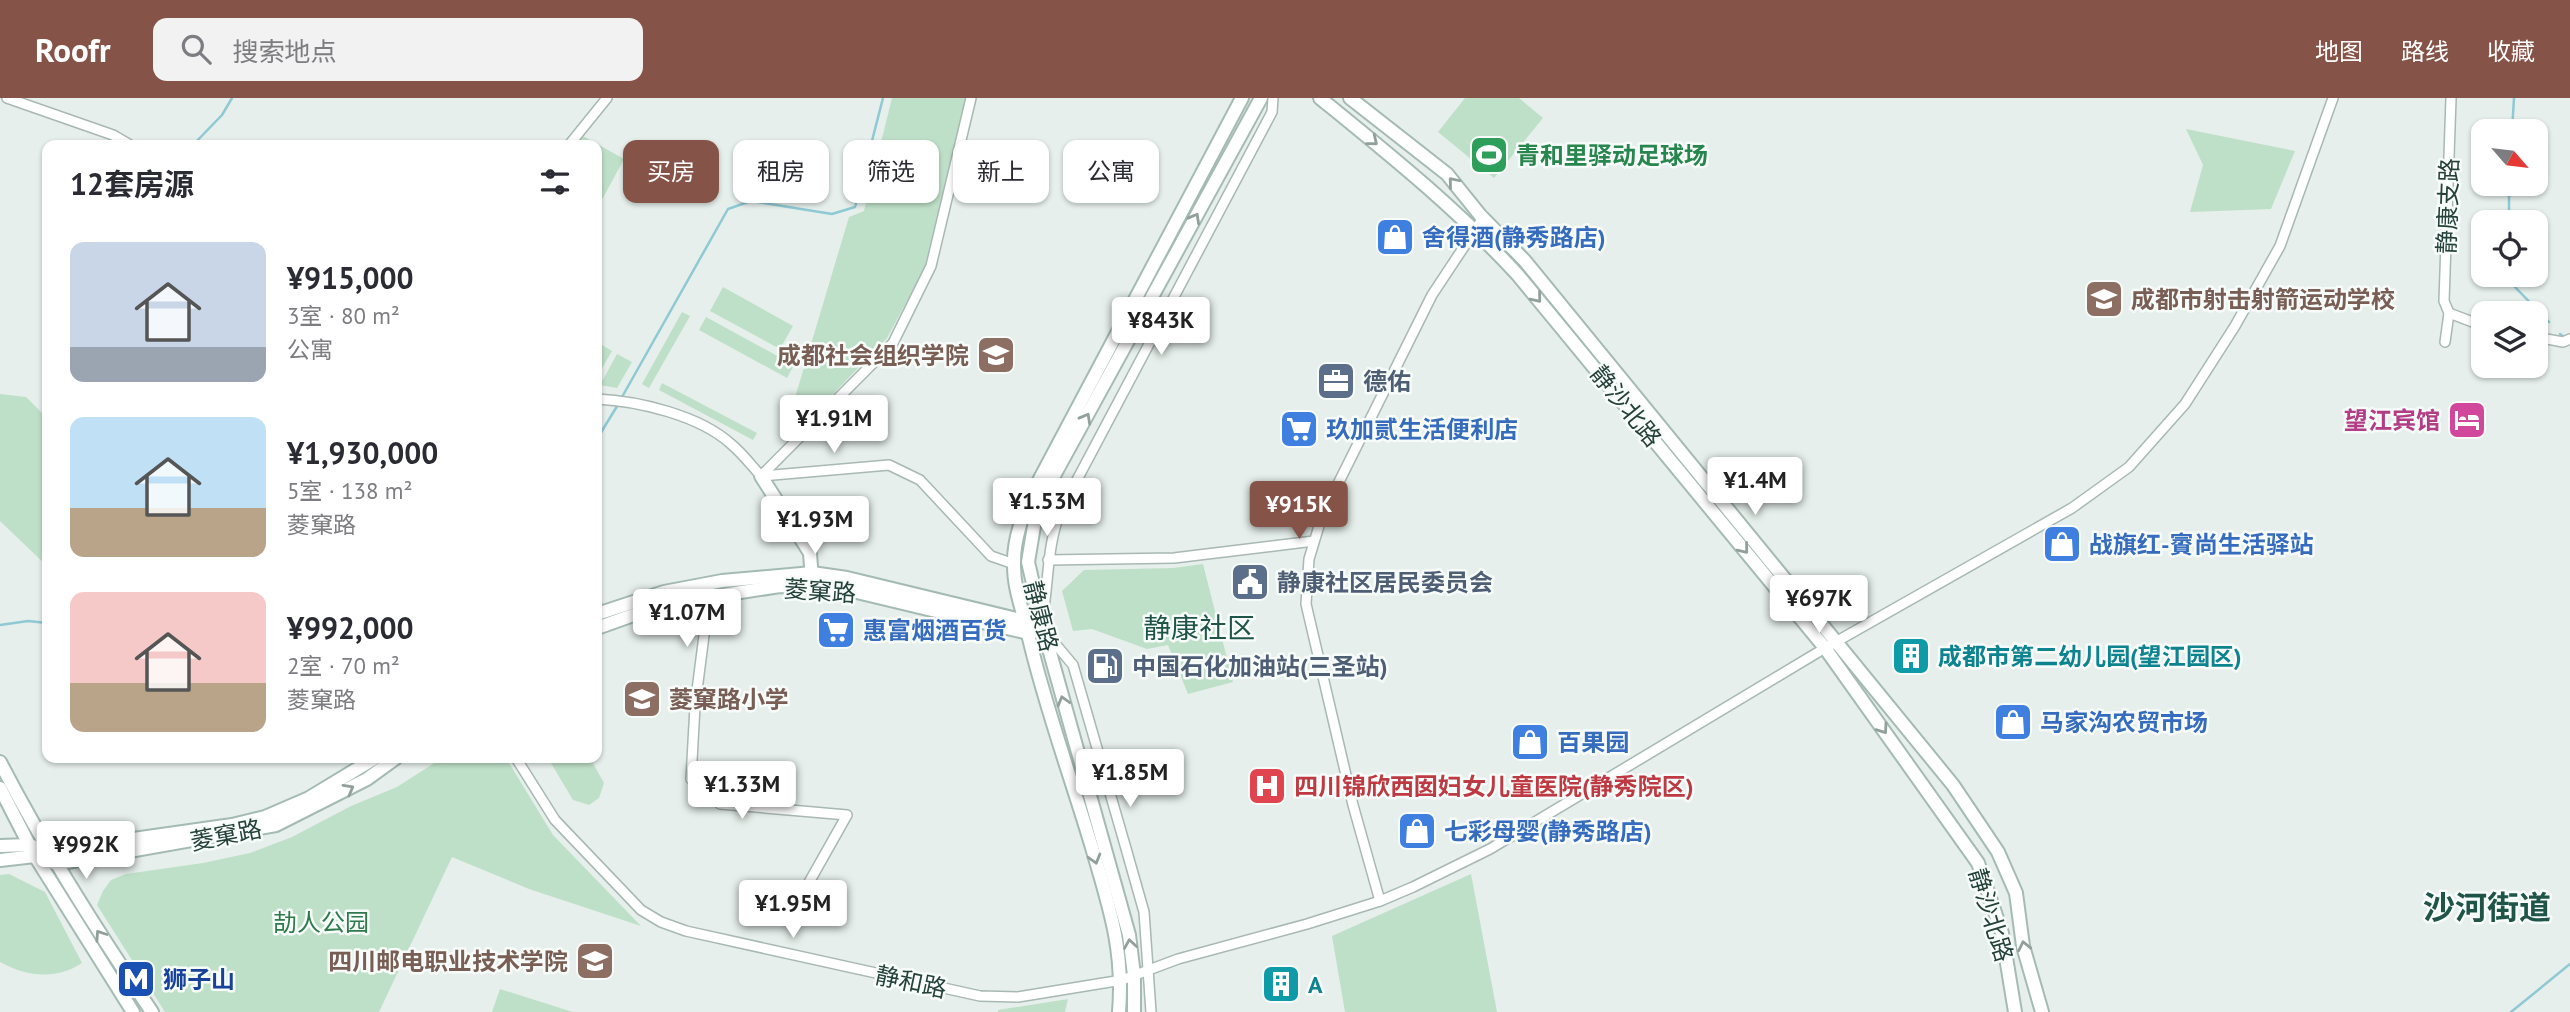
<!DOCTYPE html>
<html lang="zh">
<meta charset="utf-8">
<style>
body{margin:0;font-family:"PT Sans","Noto Sans SC",sans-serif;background:#f2f2f3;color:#2b2b33;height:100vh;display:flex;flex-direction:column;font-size:26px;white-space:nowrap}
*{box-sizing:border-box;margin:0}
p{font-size:23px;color:#7c7c81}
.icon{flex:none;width:38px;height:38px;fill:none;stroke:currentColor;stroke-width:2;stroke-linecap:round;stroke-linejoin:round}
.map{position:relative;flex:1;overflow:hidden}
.sheet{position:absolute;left:42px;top:42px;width:560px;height:623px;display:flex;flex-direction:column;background:#fff;border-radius:14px;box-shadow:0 2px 5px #0004}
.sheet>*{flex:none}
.top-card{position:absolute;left:623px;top:42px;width:665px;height:63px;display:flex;gap:14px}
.needle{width:46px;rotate:118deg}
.controls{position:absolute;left:2471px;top:21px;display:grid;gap:14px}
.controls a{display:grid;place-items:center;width:77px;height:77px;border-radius:14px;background:#fff;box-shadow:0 2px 5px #0004;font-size:35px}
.price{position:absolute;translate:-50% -60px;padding:0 16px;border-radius:7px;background:#fff;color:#222;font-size:23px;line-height:46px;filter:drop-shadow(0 2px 4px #0008)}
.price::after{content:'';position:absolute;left:50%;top:42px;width:21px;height:16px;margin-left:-10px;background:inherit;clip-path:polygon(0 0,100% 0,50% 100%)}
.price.on{background:#855347;color:#fff}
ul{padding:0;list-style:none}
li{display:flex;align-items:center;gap:21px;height:175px;padding:0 28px}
li span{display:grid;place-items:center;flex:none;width:196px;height:140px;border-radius:14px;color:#555}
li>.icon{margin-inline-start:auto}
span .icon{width:84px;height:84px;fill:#fffc;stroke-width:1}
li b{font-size:30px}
h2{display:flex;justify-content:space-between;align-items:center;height:84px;padding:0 28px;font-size:30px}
.tag{padding:0 24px;border-radius:14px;background:#fff;box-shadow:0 2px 5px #0004;font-size:24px;line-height:63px}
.tag.on{background:#855347;color:#fff}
header{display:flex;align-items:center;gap:42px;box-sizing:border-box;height:98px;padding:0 35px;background:#855347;color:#fff}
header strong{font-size:33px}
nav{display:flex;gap:38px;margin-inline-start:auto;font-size:24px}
.search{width:490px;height:63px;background:#f2f2f3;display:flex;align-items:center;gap:18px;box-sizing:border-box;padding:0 24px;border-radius:14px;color:#7c7c81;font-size:26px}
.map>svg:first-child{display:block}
</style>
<header>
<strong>Roofr</strong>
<div class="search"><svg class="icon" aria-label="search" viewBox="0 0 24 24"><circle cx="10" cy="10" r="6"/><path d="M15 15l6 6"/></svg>搜索地点</div>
<nav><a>地图</a><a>路线</a><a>收藏</a></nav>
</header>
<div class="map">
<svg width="2570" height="914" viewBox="0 0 2570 914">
<rect width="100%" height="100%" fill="#e6efeb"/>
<!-- green -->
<g fill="#bfe0c8">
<path d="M892,0H966L925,168L920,179L887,240L809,321L791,313L849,119L864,113Z"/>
<path d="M1465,0H1519L1543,20L1494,80L1438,34Z"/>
<path d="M2186,31L2295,53L2271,111L2190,114L2203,67Z"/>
<path d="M583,38L624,61L597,111V47H575Z"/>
<path d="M723,189L793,228L780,251L710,213Z"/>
<path d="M682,214L690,218L649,290L642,286Z"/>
<path d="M706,219L794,267L787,280L699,232Z"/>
<path d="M597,244L612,253L597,279Z"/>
<path d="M617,256L632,264L617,290L600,287Z"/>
<path d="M662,285L757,335L753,342L659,292Z"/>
<path d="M0,296L26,299L47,320V468L0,423Z"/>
<path d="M1203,466L1233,584L1188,596L1168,547L1147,551L1092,531L1073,533L1062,493L1084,472L1173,470Z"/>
<path d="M442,660H506L553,737L641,828L529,791L452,759L379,914H165L97,807L103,793L111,782L126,776L203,765L250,755L292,739L351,708L397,689Z"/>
<path d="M548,660H590L604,685L599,700L589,707L573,702Z"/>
<path d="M9,776L45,794L82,865C56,882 27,879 0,864V777Z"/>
<path d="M1471,776L1497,914H1345L1332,838Z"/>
<path d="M500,891L573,914H492Z"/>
<path d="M1068,901L1065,914H998V912Z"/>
</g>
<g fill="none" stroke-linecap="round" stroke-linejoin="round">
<!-- stream -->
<g stroke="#8ec9d4" stroke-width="2.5">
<path d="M2512,33L2514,0"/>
<path d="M193,47L222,17L232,0"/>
<path d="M2509,124V86"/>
<path d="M2511,177V185L2549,224"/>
<path d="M2560,236L2567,241"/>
<path d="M622,299L728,111L751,103L832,116L855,109L883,0"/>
<path d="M597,341L619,305"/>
<path d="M0,527L28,523L47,525"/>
<path d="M2511,914L2570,866"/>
</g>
<defs>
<g id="street">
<path d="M7,0L113,37L130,47"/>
<path d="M569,47L607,0"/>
<path d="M2449,215L2483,228"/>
<path d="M2536,239L2563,244L2570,241"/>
<path d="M2445,244L2449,215L2444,203L2451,0"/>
<path d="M597,301C638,303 699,317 731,346C742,355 751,367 761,378L889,367L920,382L991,458L1014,466"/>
<path d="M761,378L893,245L931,168L971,0"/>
<path d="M1048,462L1174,460L1314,443"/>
<path d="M709,498L695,608L691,681L720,686V706L847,717L794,811"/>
<path d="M1043,516C1049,481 1047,446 1061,412L1272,14L1273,0"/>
<path d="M1047,536L1073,567L1125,747L1144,814L1151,914"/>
<path d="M516,660L555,722L641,812L661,824L686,833L980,898L1018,899L1122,882L1178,861L1307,826L1380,803L1413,789L1490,751L1825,550L2072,410L2129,369L2185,306L2235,228L2280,148L2333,0"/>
<path d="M1380,803L1353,707L1306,506L1309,461L1322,418L1432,197L1483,120"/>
</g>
<g id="secondary">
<path d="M1320,0C1390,57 1455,109 1517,176L1825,550L1978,765L2002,835L2015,914"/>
<path d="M1350,0L1447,76L1480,117L1525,163L1953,687L1998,754L2016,795L2023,848L2042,914"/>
<path d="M761,378L810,455L812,482"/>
<path d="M597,516L664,494L722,483L812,475L847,480L1025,523L1031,522"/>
<path d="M597,530L664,506L780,488L840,490L1028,535L1033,534"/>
<path d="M0,664C45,751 97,833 152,914"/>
<path d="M0,690L35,758L133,914"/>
<path d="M0,748L29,747L49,753L232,727L265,719L309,700L375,660"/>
<path d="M0,762L35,758L56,766L276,727L367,681L396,660"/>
<path d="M1119,914C1124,853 1110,811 1093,753C1072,682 1046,612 1029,540C1024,515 1014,493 1014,468C1013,441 1023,416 1034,392L1242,0"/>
<path d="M1134,914V877L1129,837L1044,533L1028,464L1035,422L1045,394L1261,0"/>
</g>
</defs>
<!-- street casing -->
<use href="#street" stroke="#a8b8b2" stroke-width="12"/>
<!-- secondary casing -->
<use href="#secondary" stroke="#a4bbb3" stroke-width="16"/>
<!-- street -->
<use href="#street" stroke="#fff" stroke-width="9"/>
<!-- secondary -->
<use href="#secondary" stroke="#fff" stroke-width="12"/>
</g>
<!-- one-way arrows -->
<defs><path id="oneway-chevron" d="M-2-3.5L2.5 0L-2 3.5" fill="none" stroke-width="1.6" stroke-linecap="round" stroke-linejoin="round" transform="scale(1.75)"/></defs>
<g stroke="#92a09c">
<use href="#oneway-chevron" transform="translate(1373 43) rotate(39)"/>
<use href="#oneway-chevron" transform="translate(1453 84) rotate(-130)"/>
<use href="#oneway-chevron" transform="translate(1195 120) rotate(-61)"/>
<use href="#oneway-chevron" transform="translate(1537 200) rotate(51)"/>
<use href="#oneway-chevron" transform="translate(1086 320) rotate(-61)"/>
<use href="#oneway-chevron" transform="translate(1744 451) rotate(51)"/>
<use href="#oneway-chevron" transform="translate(1063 603) rotate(-106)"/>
<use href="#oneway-chevron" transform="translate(1883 631) rotate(55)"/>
<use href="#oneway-chevron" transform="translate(349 691) rotate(-29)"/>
<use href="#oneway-chevron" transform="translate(1095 761) rotate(74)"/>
<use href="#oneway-chevron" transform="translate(100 837) rotate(-124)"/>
<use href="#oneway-chevron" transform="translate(1130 846) rotate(-99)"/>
<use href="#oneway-chevron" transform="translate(2024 848) rotate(-102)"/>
</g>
<!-- icons -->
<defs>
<symbol id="stadium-square" viewBox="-11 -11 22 22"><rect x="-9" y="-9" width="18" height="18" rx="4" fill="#2e9e5b" stroke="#f7fbf9"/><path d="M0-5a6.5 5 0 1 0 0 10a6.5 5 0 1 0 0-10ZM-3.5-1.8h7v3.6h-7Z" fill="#fff"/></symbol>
<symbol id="shop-square" viewBox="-11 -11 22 22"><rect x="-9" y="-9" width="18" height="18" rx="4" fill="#3f7fe0" stroke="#f7fbf9"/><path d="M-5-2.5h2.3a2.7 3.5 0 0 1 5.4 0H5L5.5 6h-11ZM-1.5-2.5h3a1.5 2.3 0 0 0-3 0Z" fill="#fff"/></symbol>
<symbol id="university-square" viewBox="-11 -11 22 22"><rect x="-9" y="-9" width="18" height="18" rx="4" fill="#8d6e63" stroke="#f7fbf9"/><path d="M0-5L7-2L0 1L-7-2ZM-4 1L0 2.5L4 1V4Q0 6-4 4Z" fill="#fff"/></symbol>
<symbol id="office-square" viewBox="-11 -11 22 22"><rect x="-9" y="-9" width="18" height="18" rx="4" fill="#5c6f8a" stroke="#f7fbf9"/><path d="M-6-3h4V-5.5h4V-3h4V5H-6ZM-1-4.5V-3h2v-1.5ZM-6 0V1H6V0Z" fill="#fff"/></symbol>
<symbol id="hotel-square" viewBox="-11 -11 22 22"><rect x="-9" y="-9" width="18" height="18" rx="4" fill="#d1479c" stroke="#f7fbf9"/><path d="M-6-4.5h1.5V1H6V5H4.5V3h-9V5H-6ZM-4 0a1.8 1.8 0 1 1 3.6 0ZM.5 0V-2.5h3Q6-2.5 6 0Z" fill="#fff"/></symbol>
<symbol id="supermarket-square" viewBox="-11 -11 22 22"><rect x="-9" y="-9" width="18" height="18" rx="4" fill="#3f7fe0" stroke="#f7fbf9"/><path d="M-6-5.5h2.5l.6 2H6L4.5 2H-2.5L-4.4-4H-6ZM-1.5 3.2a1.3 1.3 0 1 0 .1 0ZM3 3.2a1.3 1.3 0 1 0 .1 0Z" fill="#fff"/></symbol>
<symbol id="civic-square" viewBox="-11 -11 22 22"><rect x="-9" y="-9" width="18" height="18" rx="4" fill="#5c6f8a" stroke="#f7fbf9"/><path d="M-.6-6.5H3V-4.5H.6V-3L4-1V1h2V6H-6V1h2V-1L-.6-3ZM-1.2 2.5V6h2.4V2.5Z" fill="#fff"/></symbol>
<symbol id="building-square" viewBox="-11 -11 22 22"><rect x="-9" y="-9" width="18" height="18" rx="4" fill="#0f9aa8" stroke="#f7fbf9"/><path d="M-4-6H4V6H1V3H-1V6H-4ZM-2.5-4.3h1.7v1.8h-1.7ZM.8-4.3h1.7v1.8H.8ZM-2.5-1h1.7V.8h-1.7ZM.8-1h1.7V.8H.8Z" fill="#fff"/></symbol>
<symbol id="fuel-square" viewBox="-11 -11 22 22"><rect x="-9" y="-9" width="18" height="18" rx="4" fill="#5c6f8a" stroke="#f7fbf9"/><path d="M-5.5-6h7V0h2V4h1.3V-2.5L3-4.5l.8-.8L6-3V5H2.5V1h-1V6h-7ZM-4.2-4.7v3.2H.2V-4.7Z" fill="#fff"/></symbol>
<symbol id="school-square" viewBox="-11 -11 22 22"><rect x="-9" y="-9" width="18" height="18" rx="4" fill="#8d6e63" stroke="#f7fbf9"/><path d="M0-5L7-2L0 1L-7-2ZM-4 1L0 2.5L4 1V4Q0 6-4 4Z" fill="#fff"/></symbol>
<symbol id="hospital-square" viewBox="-11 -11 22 22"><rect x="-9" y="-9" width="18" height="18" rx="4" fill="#e0444e" stroke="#f7fbf9"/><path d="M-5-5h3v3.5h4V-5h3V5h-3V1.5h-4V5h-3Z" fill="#fff"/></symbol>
<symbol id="metro-square" viewBox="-11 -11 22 22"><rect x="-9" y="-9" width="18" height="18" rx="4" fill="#1a4fb4" stroke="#f7fbf9"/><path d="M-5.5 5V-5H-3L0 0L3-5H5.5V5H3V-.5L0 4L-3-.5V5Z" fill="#fff"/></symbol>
</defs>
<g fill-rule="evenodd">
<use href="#stadium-square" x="1467" y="35" width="44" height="44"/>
<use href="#shop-square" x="1373" y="117" width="44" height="44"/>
<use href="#university-square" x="2082" y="179" width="44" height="44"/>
<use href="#university-square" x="974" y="235" width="44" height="44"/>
<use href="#office-square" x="1314" y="261" width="44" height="44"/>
<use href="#hotel-square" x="2445" y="300" width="44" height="44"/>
<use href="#supermarket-square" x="1277" y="309" width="44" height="44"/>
<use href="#shop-square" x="2040" y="424" width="44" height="44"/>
<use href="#civic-square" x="1228" y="462" width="44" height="44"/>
<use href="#supermarket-square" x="814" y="510" width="44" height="44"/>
<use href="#building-square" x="1889" y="536" width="44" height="44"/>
<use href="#fuel-square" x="1083" y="546" width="44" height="44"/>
<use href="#school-square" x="620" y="579" width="44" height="44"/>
<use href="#shop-square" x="1991" y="602" width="44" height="44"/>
<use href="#shop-square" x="1508" y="622" width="44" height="44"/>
<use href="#hospital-square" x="1245" y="666" width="44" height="44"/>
<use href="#shop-square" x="1395" y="711" width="44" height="44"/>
<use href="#university-square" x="573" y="841" width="44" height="44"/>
<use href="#metro-square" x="114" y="859" width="44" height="44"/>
<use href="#building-square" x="1259" y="864" width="44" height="44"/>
</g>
<g text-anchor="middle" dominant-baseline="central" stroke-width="5" stroke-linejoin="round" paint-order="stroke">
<!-- leisure labels -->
<g font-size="24" font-weight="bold" fill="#27864d" stroke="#f7fbf9" text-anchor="start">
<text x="1516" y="57">青和里驿动足球场</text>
</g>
<!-- street labels -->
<g font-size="24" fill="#24423a" stroke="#f7fbf9">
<text transform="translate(2448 108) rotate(-88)">静康支路</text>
<text transform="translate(1626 308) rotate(51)">静沙北路</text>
<text transform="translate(820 493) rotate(4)">菱窠路</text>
<text transform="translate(1041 518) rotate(76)">静康路</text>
<text transform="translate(226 737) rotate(-11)">菱窠路</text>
<text transform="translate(1991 817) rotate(73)">静沙北路</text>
<text transform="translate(911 884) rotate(12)">静和路</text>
</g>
<!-- shop labels -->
<g font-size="24" font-weight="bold" fill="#366cbe" stroke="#f7fbf9" text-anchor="start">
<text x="1422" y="139">舍得酒(静秀路店)</text>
<text x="1326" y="331">玖加贰生活便利店</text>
<text x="2089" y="446">战旗红-賨尚生活驿站</text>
<text x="863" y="532">惠富烟酒百货</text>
<text x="2040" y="624">马家沟农贸市场</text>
<text x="1557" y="644">百果园</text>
<text x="1444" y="733">七彩母婴(静秀路店)</text>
</g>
<!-- education labels -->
<g font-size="24" font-weight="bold" fill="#785e54" stroke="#f7fbf9" text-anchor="start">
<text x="2131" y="201">成都市射击射箭运动学校</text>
<text x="969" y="257" text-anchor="end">成都社会组织学院</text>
<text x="669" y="601">菱窠路小学</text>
<text x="568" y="863" text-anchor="end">四川邮电职业技术学院</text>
</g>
<!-- service labels -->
<g font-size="24" font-weight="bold" fill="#4e5e75" stroke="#f7fbf9" text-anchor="start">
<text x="1363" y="283">德佑</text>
<text x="1277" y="484">静康社区居民委员会</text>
<text x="1132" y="568">中国石化加油站(三圣站)</text>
</g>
<!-- hotel labels -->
<g font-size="24" font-weight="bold" fill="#b23c85" stroke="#f7fbf9" text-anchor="end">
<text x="2440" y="322">望江宾馆</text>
</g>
<!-- culture labels -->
<g font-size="24" font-weight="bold" fill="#0d838f" stroke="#f7fbf9" text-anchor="start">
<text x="1938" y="558">成都市第二幼儿园(望江园区)</text>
<text x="1308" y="886">A</text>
</g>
<!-- health labels -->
<g font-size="24" font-weight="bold" fill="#be3a42" stroke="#f7fbf9" text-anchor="start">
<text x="1294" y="688">四川锦欣西囡妇女儿童医院(静秀院区)</text>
</g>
<!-- park labels -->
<g font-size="24" fill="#2d7a4b" stroke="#f7fbf9">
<text x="321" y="824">劼人公园</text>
</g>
<!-- transit labels -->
<g font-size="24" font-weight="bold" fill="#164399" stroke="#f7fbf9" text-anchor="start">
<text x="163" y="881">狮子山</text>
</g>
<!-- quarter labels -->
<g font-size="28" fill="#1f5548" stroke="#f7fbf9">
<text x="1199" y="529">静康社区</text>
</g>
<!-- district labels -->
<g font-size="32" font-weight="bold" fill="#1f5548" stroke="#f7fbf9">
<text x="2487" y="809">沙河街道</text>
</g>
</g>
</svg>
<div class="controls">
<a><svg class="needle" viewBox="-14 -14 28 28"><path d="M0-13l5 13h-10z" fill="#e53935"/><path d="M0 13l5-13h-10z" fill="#7c7c81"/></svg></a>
<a><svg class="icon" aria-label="locate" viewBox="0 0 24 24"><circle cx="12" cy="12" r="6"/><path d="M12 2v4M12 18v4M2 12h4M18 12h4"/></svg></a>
<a><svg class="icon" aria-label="layers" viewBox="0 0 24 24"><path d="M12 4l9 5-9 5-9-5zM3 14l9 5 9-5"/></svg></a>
</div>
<b class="price" style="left:1161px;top:259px">¥843K</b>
<b class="price" style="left:834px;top:357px">¥1.91M</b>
<b class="price" style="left:1755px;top:419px">¥1.4M</b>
<b class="price" style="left:1047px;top:440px">¥1.53M</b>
<b class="price on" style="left:1299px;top:443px">¥915K</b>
<b class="price" style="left:815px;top:458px">¥1.93M</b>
<b class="price" style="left:1819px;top:537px">¥697K</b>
<b class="price" style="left:687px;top:551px">¥1.07M</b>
<b class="price" style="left:1130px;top:711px">¥1.85M</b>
<b class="price" style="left:742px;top:723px">¥1.33M</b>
<b class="price" style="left:86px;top:783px">¥992K</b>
<b class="price" style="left:793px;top:842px">¥1.95M</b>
<div class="top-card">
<a class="tag on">买房</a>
<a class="tag">租房</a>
<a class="tag">筛选</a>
<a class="tag">新上</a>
<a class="tag">公寓</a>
</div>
<section class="sheet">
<h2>12套房源<svg class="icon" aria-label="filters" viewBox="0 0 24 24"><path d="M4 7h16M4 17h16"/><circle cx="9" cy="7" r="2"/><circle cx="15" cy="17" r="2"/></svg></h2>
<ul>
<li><span style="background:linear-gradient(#c9d6e8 75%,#9aa5b1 0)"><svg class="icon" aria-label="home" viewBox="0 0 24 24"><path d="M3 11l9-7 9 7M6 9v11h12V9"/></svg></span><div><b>¥915,000</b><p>3室 · 80 m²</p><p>公寓</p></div></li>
<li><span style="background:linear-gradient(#bfe0f5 65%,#b9a48a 0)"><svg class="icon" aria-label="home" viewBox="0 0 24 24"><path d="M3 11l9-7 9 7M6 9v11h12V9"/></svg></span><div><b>¥1,930,000</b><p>5室 · 138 m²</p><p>菱窠路</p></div></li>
<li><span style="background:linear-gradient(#f6c9c9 65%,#b9a48a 0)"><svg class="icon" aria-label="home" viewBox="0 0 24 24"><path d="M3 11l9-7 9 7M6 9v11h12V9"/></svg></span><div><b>¥992,000</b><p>2室 · 70 m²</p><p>菱窠路</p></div></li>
</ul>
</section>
</div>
